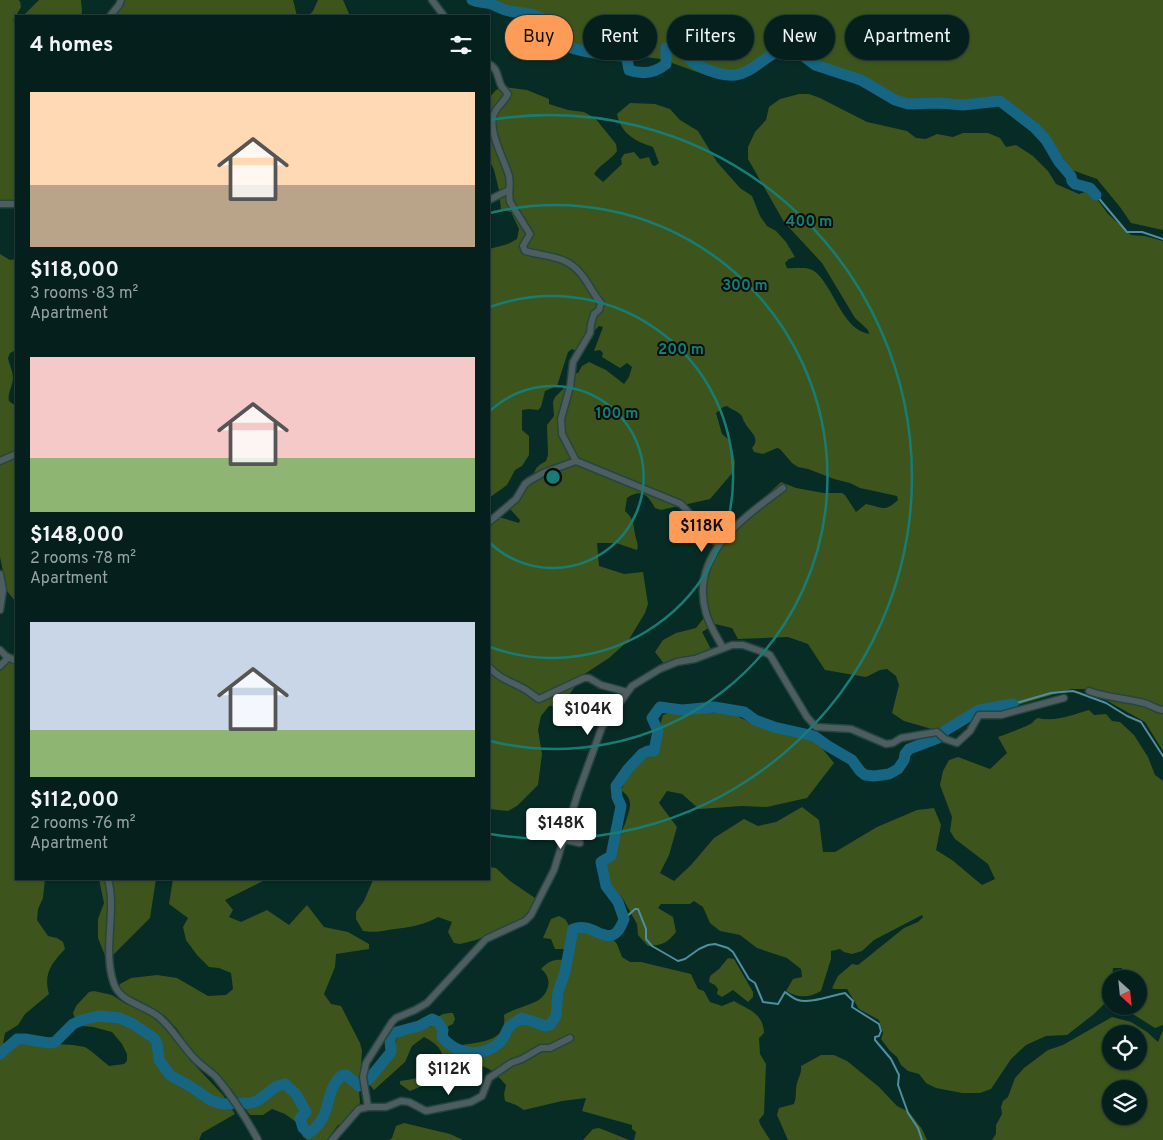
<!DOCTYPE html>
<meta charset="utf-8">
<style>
body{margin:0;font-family:Overpass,sans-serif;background:#0e2825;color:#f1f3f6;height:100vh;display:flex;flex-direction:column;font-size:19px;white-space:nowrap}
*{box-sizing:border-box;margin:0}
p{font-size:16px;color:#97a3a3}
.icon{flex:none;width:28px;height:28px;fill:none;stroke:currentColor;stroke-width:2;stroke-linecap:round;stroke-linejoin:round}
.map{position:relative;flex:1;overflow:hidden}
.panel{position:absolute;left:15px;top:15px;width:475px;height:865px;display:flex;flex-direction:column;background:#05201c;border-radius:0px;box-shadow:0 1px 4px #0004,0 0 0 1px #263e3b}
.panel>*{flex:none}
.top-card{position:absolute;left:505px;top:15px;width:475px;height:45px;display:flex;gap:10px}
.needle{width:32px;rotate:153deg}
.controls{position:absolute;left:1102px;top:970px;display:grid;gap:10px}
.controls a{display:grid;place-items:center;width:45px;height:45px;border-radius:50%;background:#05201c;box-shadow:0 1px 4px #0004,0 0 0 1px #263e3b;font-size:25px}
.price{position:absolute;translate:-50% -42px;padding:0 11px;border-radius:5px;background:#fff;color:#222;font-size:16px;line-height:32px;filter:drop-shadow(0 1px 2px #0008)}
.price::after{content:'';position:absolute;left:50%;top:30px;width:15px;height:11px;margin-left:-8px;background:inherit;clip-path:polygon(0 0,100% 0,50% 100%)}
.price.current{background:#fe9c57;color:#111}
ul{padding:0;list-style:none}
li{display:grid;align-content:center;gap:10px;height:265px;padding:0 15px}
li span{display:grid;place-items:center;height:155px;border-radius:0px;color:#555}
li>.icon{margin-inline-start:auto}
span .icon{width:90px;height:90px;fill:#fffc;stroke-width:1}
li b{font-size:21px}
h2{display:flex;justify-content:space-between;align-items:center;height:60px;padding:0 15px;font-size:21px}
.pill{padding:0 18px;border-radius:22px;background:#05201c;box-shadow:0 1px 4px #0004,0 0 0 1px #263e3b;font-size:18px;line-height:45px}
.pill.current{background:#fe9c57;color:#111}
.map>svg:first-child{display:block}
</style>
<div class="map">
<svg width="1163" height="1140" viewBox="0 0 1163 1140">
<rect width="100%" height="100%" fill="#072b25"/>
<!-- forest -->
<g fill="#3d551d" fill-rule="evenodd">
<path d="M0,0H18L20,1L21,7L13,21L16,22V207H0Z"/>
<path d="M39,0H81L82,11L81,16H23Z"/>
<path d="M124,0H293L297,16H115Z"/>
<path d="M318,0H343L350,16H308L313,11Z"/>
<path d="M490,0H1163V230L1131,223L1120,207L1097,179L1072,170L1043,131L1000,101L973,104L939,101L908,102L818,63L798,49L777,50L730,79L708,76L661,59L589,50L572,43L549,19Z"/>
<path d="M505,87L527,90L549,99V104L568,110L584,112L595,118L616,144L617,151C610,161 601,163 594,174L603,182L622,164L621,159L624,154L634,152L640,159L649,157L652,165L655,166L659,163L653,147C635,141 621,134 617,114L630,103L655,104L670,109L680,120L698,131L717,162L740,188L752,196L760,216L767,226L776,231L786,242L795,257L789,259L785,263L787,268C795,269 807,266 814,271C833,284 841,329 869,334L868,330L855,318L822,263L784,222L748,159V147L755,132L766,120L769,107L780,99L799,94H809L820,98L867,122L907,131L916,138L926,139L937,134L953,137L963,133H988L1000,138L1006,147L1016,145L1033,156L1048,171L1056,184L1079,194L1088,191L1092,192L1108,214L1131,235L1145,236L1163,241V751L1145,722L1104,699L1094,689H1072L1014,706L983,707L942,732L904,721L892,713L899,685L896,676L887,669L880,670L866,677L825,670L808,644L788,637L738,639L732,628L715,624L702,632L712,651L665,665L655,652L663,640L676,633L696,628L703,619L707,612L706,599L708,571L715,555L745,515L781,482L796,488L824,493H842L845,495L856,512L866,504C882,507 884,513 898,500L897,496L860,488L850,483L834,479L808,469L798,467L792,463L780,449L777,448L763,454L754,452L752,448C761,438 750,432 745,423C743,421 743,417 741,415C739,412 731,409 727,406L723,407L716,413L722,434L729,440L732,448L735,462L734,471L710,499L661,510L655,508C648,495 641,488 627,498L625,511C634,519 633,523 635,534C636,541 639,543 637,550L616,543H597L599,566L624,574L643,572L648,604L645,613L628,641L609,658L583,675L562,705L549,706L541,716L538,730L542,754L538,785L517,806L508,811L489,809V520L499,517L519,523L520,520L510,509C513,493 524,485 534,474C535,467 541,464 546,461L548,455L547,425L554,416L553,402L555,397L567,385L569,374L578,373L582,366L589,362L606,370L624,384L629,377L632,367L627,363L620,368L602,357L603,353L600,350L594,351L603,327L599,326L595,330L583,350L576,351L572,349L568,352L557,386L545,391L541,407L538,410L529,409L522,410V430L529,436V455L522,466L515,470L507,485L489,498V249L508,244L517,239L519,229L511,212L501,210L499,190L494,170L489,159V98L496,90Z"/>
<path d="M0,254L10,260L16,259V350L10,353L8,358C9,364 13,371 13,378C13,386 7,393 9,401L13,404H16V602L7,591L0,557Z"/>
<path d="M16,653V879H45L43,898L38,909L37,920L48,936L57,938L63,942L65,949C52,963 43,973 49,994L25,1014L18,1025L5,1033L3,1043H29L48,1046L56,1044L73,1045L85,1047L91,1051L109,1066L124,1064L127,1061V1054L122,1044L112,1032L93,1027L82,1026L76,1021L73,1013L76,1006L89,992L94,991L112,995L126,1004L147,1013L156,1020L165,1028L191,1061L223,1095L235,1114L202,1133L199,1140H0V671L11,655Z"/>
<path d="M1089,710L1094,715L1106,714L1112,721L1120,722L1134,735L1148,757L1155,775L1163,781V1025L1155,1028L1120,1006H1139V979H1124L1122,968H1113L1111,990L1107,1001L1094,1014L1067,1035L1046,1036L1026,1045L1011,1059L991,1089L980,1093H962L936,1088L926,1083L919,1074L908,1071L901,1065L897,1057L890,1051L881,1039L883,1033L879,1020L859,1009L847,989H834L832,988L838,976L852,964L858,965L904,928L918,922L923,917L922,915L874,940L862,951L852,954L844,952L840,949L831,951V959L821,991C809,998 798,998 786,991L793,979L802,977L801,969L787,958L757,948L740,935L720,931L710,923L703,907L694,901L690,904H661L658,908L673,917L676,932C667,943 663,945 648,946L638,935L637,924L623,899L608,882L605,867C612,856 631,815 630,803C629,797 626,794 621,790L625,782L640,761L650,756L660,747V725L663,715L671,712L731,713L749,722L807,737L821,747L834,763L807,798L767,807L742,806L699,809L682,794L667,791L659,803L677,827L669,855L660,873L674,881L691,865L714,838L744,819L758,826L776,822L802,807L819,820L823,852H835L877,827L917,810L934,808L941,825L936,850L952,860L982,885L995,879L988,864L955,839L950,831L952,817L940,785L943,771L949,760L958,757L990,769L1007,753L998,737C1004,735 1026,727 1032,723C1034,721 1035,719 1038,718C1056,722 1072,715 1089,710Z"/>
<path d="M489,867L496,868L510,881L535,898L529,914L522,921L476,940L460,944L454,943L448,932L452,922L438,917C424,925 411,927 395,929C380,931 379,933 363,931L356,919V912L364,901L373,880L372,879H489Z"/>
<path d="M99,879H156L150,918L113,955L106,958L98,938V919L104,903Z"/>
<path d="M173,879H264L265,880L225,900L233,910L229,917L241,922L267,910L289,925L307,905L324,927L348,932L369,944V949L336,954L335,967L324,994L331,1004L341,1006L360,1043L362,1051L359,1091L360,1102L356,1118L349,1124L338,1125L327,1140H307L303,1137L296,1122L285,1114L272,1109L263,1115H250L231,1089L194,1054L177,1029L165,1016L136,999L124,994L119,987L120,984L131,978L157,975L177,978L208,996L226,995L233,989L231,973L219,968L209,967L197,955L186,940L183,927L188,918L169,904Z"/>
<path d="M559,916L565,919L570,927L582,922L605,930L617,944L622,957L630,962H641L691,974L698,989L704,991L710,1002L722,1006L734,1001C749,1010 763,1013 764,1033L759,1038L760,1054L766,1064L764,1114L759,1120L760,1124L770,1140H634L636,1132L632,1129V1125L582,1111L586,1098L562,1101L524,1110L516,1105L505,1101L504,1094L506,1085C487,1063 478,1060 452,1074L451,1083L444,1087L432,1082L410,1091L400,1084V1081L413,1079L436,1072L444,1063C443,1049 436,1043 424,1037L412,1046L405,1062L374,1090L368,1083L366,1076L383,1056L394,1048L397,1038L401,1034L416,1028L433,1026C438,1015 441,1013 453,1013L455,1019L453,1024L440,1030L439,1035C443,1040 450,1045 457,1046C460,1046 465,1044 469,1044C486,1041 507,1039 504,1015C515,1008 532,1005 540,999C550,991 552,977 541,969C546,964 552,959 561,960L566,955V949H555L551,939L543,938L551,919Z"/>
<path d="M728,958L734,959L753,992V997L748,1002L733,990L722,997L717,994L718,989L715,985L709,982L710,976L719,969Z"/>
<path d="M1112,1017L1131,1022L1147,1032L1158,1042L1163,1030V1140H992L996,1134V1125L1002,1114L1001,1107L1003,1101L1008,1097L1015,1078L1024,1068L1048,1050L1063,1045ZM1111,1034H1139V1061H1111ZM1111,1089H1139V1116H1111Z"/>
<path d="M821,1055H834L847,1061L879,1087L897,1106L909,1112L922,1129L927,1140H788L777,1115L779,1108L794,1104C797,1096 795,1090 797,1083C799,1076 802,1072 801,1066Z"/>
<path d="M404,1123L450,1134L463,1140H389L392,1138L396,1126Z"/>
<path d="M599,1128L629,1140H583L593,1129Z"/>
</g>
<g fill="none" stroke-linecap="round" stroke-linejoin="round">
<!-- stream -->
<g stroke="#508ea1" stroke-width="2">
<path d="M1096,195L1127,232H1142L1163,239"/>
<path d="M1013,704L1051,693L1073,691L1079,693L1106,703L1127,716L1141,722L1163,756"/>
<path d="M624,919L635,909H638L646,929V939L652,946L678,961L685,959L699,949L708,945L715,944L728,948L733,952L749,979L755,983L763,1002L778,1004L785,992C789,995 794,999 798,1000C809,1004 833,995 845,993L853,1001L852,1007L879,1024L881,1031L879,1036L875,1037V1040L891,1059L899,1075L898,1085L908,1113L918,1128L922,1140"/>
</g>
<!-- river -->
<g stroke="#156583" stroke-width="11">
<path d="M472,0C479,3 484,2 491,4C497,6 503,10 509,11C520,13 532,12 543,19C552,25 554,36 562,43C571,51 611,56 625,56L627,59L629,70C643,75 655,73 666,64V48L673,46C683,49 687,60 697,65C747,90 748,64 789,45L815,65L861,80L895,100L908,104L939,103L963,105L1000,101L1035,128L1046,140L1059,162L1071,176L1072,181L1075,184L1090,188L1096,195"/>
<path d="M0,1054L17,1039H25L49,1043L55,1042L73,1024L82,1020L99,1016L120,1018L133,1024L154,1038L157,1043L159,1060L170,1075L193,1088L210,1100L222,1104L250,1103L257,1101L277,1086L285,1084L296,1094L306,1112L300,1118L303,1128L309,1133C334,1115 323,1093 341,1076L346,1075L359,1086L369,1079L391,1052L390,1040L393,1033L419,1026L432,1019L438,1022L443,1030L442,1037C457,1055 483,1059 501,1041C505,1037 506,1031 509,1027C512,1023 518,1021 522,1018L546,1026L550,1025L556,1016L558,992L565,972L573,929C595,920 611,955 624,919L618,902L606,886L601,862L611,856L621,806L617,797L616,786L628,769L642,754L648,751H654L658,731L652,718L660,707L682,710L714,707L744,712L755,720L774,727L814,736L828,746L852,760L860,771L865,775L874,776L889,774L898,769L904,760L905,754L909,749L938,738L946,730L979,710L1013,704"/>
</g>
<defs>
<g id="minor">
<path d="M432,0L444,16"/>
<path d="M110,16L119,5L121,0"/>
<path d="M489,64C499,69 497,79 502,87C504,89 506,92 508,94C504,103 495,107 493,117C489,133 504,159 509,176C511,185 508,193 510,202L530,234L523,246L525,251C546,257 566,255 581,274C589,283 592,293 601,303L599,310L594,314L591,324L590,333L573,362L570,387L561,419L562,434L576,461"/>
<path d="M489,200L509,190"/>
<path d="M0,204H16"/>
<path d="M0,461L16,454"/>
<path d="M489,522L516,499L525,484L529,481L543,473L576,461L681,504L718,544"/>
<path d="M0,574L3,590L0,610"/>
<path d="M723,648C717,637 709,625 706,613C689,555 743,518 783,488"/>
<path d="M0,650L6,656L16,661"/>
<path d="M0,666L8,658"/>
<path d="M489,667C499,679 513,682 526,690C531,693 535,697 539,699L584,678H589L601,685L627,692"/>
<path d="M1089,691C1107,698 1126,698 1144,703C1151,705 1155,709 1163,710"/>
<path d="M550,833L562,839L580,843"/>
<path d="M108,879C117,911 102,951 114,984C121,1003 145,1005 159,1017C172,1028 181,1044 193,1057C200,1065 209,1070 216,1077C232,1096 246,1118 258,1140"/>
<path d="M368,1107L363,1077L366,1063L392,1022L396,1018L415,1010L427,1003L486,939L525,921L531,915L554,870L578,793L602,727L632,686L660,669L677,662L695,659L732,645H743L766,653L770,655L807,717L816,727L851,729L886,744L893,743L901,738L937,732L945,739L957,743L970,731L979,715H1001L1064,698"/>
<path d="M332,1140L359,1109L368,1107H386L401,1101L409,1102L426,1111L471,1102L482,1096L489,1078L511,1063L522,1059L541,1048H550L570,1038"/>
</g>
</defs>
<!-- minor casing -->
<use href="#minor" stroke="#254640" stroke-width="9"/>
<!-- minor -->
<use href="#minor" stroke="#4e5d5f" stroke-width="6"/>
</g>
<!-- distance rings -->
<g fill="none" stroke="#197c74" stroke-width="2.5">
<path d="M489 412A91 91 0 1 1 489 542"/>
<path d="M490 307A181 181 0 1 1 490 647"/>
<path d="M490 213A272 272 0 1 1 490 741"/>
<path d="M490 120A362 362 0 1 1 490 834"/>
</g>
<circle cx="553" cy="477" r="8" fill="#197c74" stroke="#04100e" stroke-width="2.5"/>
<g font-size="15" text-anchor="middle" font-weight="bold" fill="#197c74" stroke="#04100e" stroke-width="4" stroke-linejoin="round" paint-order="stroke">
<text x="809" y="226">400 m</text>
<text x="745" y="290">300 m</text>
<text x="681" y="354">200 m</text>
<text x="617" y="418">100 m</text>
</g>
</svg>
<div class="controls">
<a><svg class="needle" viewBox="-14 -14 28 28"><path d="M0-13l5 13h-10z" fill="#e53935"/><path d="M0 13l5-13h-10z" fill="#97a3a3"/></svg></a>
<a><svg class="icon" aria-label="locate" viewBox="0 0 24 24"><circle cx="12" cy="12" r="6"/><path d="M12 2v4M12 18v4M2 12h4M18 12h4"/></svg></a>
<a><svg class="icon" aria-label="layers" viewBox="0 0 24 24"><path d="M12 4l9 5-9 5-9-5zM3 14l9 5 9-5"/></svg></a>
</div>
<b class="price current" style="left:702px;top:553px">$118K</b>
<b class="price" style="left:588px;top:736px">$104K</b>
<b class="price" style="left:561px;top:850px">$148K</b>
<b class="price" style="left:449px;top:1096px">$112K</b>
<div class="top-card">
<a class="pill current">Buy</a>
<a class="pill">Rent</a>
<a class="pill">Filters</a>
<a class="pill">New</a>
<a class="pill">Apartment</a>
</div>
<section class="panel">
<h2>4 homes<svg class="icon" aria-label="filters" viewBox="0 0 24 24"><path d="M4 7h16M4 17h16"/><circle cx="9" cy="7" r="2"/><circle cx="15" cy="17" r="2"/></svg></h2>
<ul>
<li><span style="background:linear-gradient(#ffd9b3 60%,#b9a48a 0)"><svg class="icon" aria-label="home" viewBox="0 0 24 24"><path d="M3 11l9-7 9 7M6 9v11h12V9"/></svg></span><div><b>$118,000</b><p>3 rooms · 83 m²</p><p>Apartment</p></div></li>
<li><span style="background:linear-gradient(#f6c9c9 65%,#8fb573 0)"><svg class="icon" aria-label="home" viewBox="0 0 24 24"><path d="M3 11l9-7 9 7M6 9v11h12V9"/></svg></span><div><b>$148,000</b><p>2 rooms · 78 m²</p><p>Apartment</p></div></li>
<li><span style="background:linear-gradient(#c9d6e8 70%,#8fb573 0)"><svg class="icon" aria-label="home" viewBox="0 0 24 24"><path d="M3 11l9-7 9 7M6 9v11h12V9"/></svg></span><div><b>$112,000</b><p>2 rooms · 76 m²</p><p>Apartment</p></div></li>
</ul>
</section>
</div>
